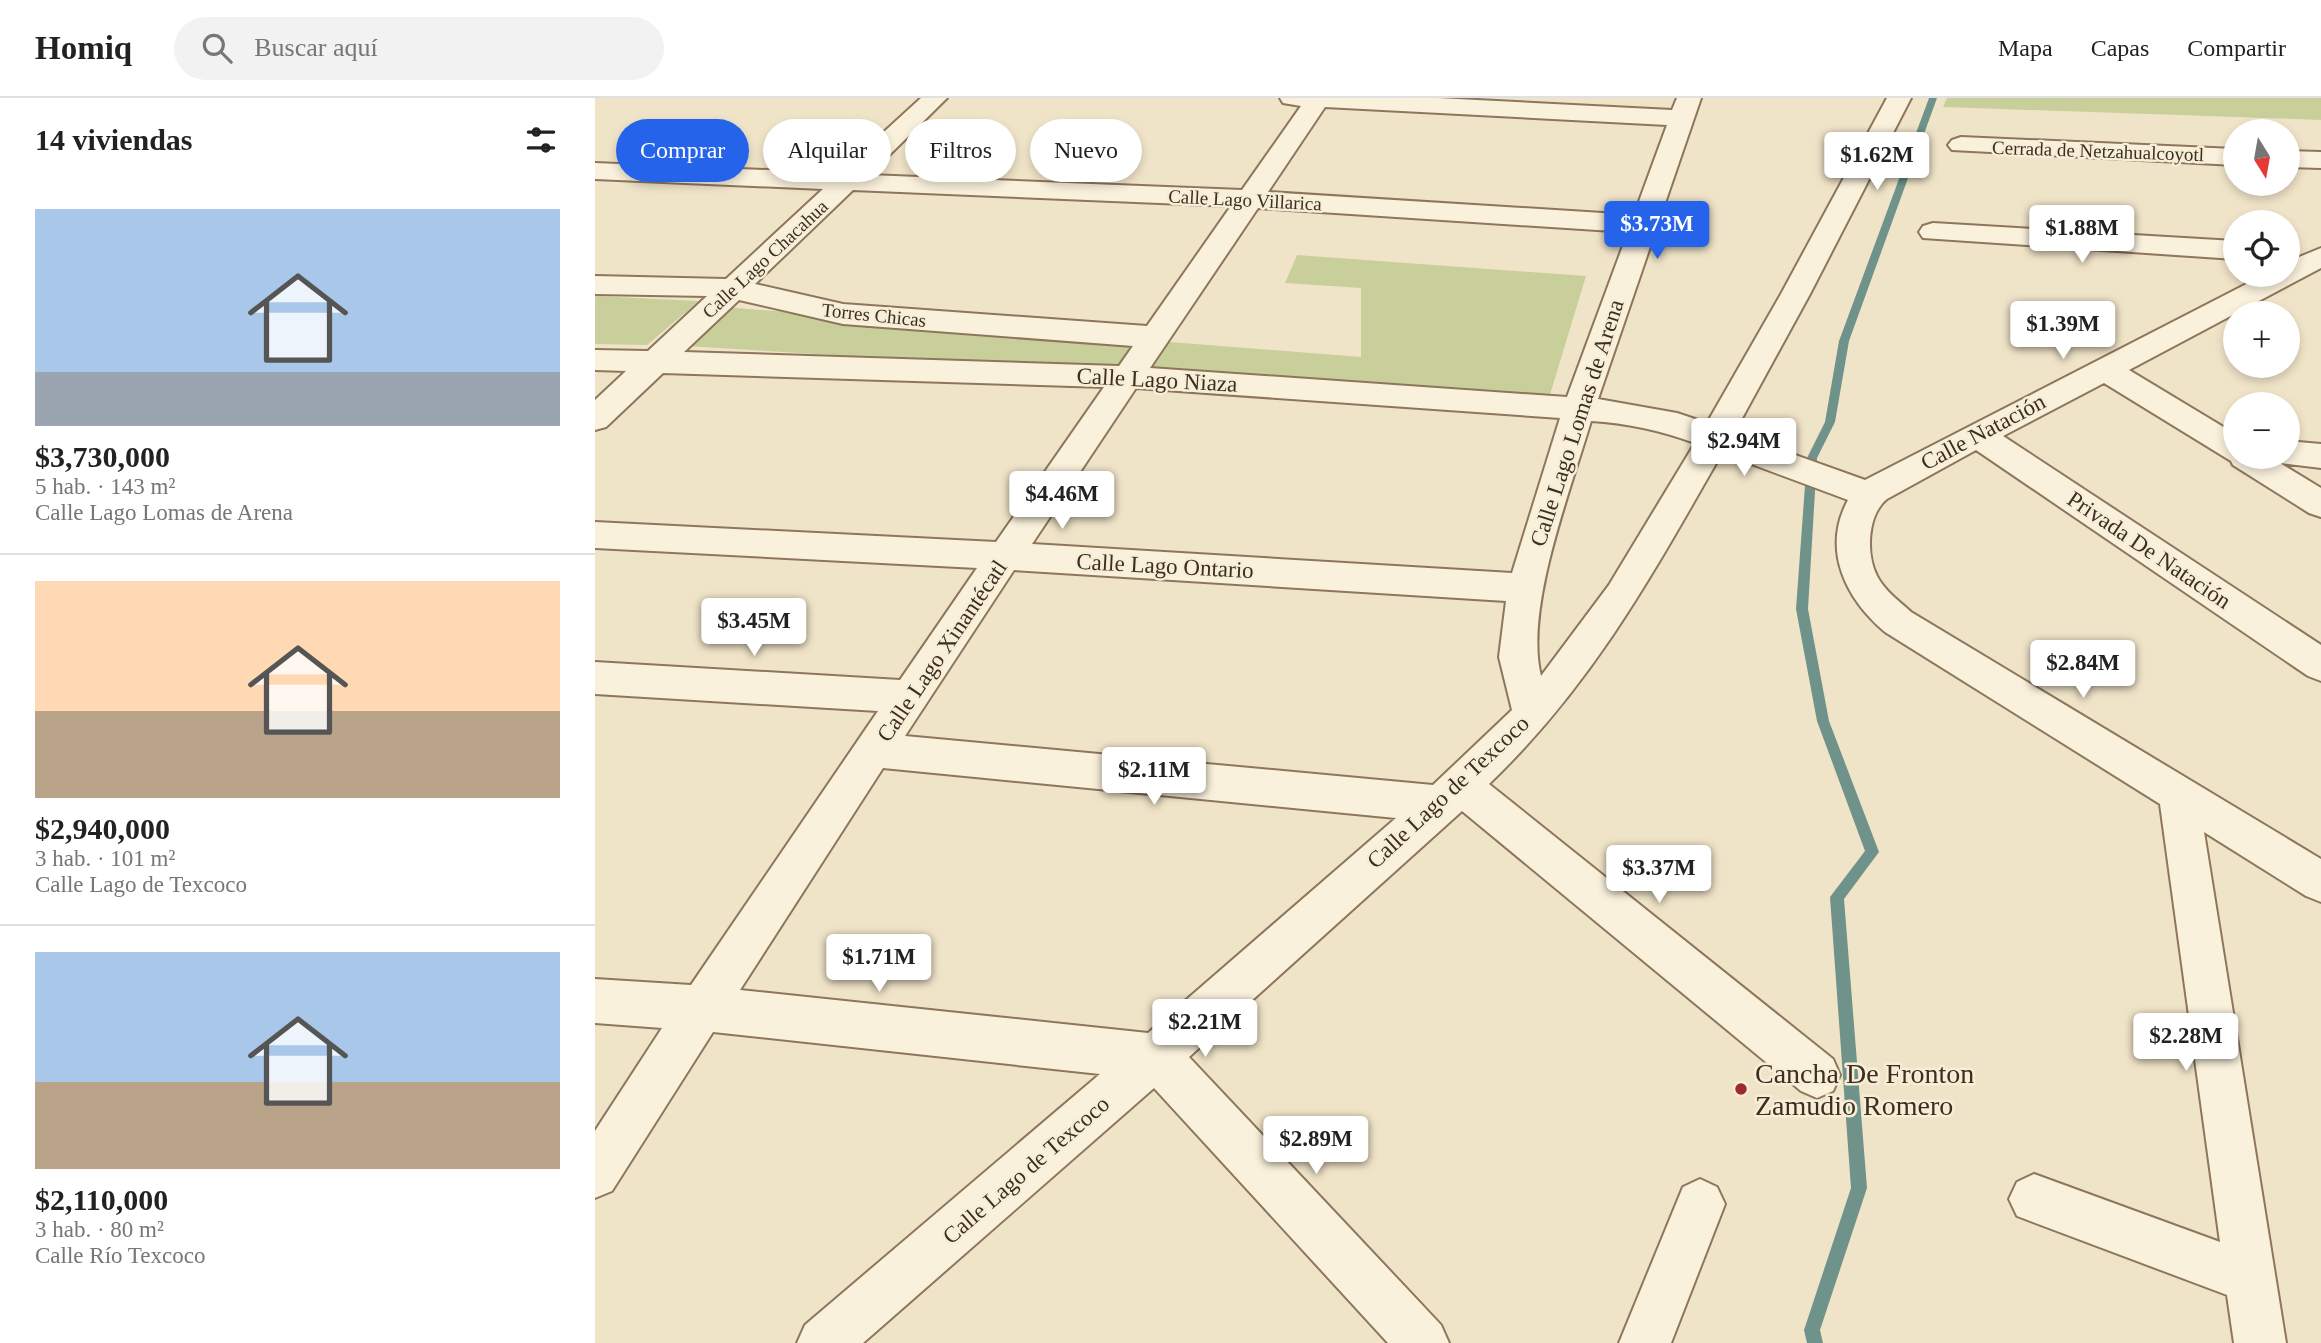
<!DOCTYPE html>
<html lang="es">
<meta charset="utf-8">
<style>
body{margin:0;font-family:Georgia,serif;background:#f2f2f2;color:#222;height:100vh;display:flex;flex-direction:column;font-size:26px;white-space:nowrap}
*{box-sizing:border-box;margin:0}
p{font-size:23px;color:#767676}
.icon{flex:none;width:38px;height:38px;fill:none;stroke:currentColor;stroke-width:2;stroke-linecap:round;stroke-linejoin:round}
.map{position:relative;flex:1;overflow:hidden}
.details{display:flex;flex-direction:column;background:#fff;width:595px}
.details>*{flex:none}
.guide{position:absolute;left:21px;top:21px;width:665px;height:63px;display:flex;gap:14px}
.needle{width:46px;rotate:169deg}
.controls{position:absolute;left:1628px;top:21px;display:grid;gap:14px}
.controls a{display:grid;place-items:center;width:77px;height:77px;border-radius:50%;background:#fff;box-shadow:0 4px 10px #0003;font-size:35px}
.price{position:absolute;translate:-50% -60px;padding:0 16px;border-radius:7px;background:#fff;color:#222;font-size:23px;line-height:46px;filter:drop-shadow(0 2px 4px #0008)}
.price::after{content:'';position:absolute;left:50%;top:42px;width:21px;height:16px;margin-left:-10px;background:inherit;clip-path:polygon(0 0,100% 0,50% 100%)}
.price.active{background:#2563eb;color:#fff}
ul{padding:0;list-style:none}
li{display:grid;align-content:center;gap:14px;height:371px;padding:0 35px}
li+li{border-top:2px solid #e0e0e0}
li span{display:grid;place-items:center;height:217px;border-radius:0px;color:#555}
li>.icon{margin-inline-start:auto}
span .icon{width:126px;height:126px;fill:#fffc;stroke-width:1}
li b{font-size:30px}
h2{display:flex;justify-content:space-between;align-items:center;height:84px;padding:0 35px;font-size:30px}
.tag{padding:0 24px;border-radius:32px;background:#fff;box-shadow:0 4px 10px #0003;font-size:24px;line-height:63px}
.tag.active{background:#2563eb;color:#fff}
header{display:flex;align-items:center;gap:42px;box-sizing:border-box;height:98px;padding:0 35px;background:#fff;border-bottom:2px solid #e0e0e0}
header strong{font-size:33px}
nav{display:flex;gap:38px;margin-inline-start:auto;font-size:24px}
.search{width:490px;height:63px;background:#f2f2f2;display:flex;align-items:center;gap:18px;box-sizing:border-box;padding:0 24px;border-radius:38px;color:#767676;font-size:26px}
main{display:flex;flex:1;min-height:0}
.map>svg:first-child{display:block}
</style>
<header>
<strong>Homiq</strong>
<div class="search"><svg class="icon" aria-label="search" viewBox="0 0 24 24"><circle cx="10" cy="10" r="6"/><path d="M15 15l6 6"/></svg>Buscar aquí</div>
<nav><a>Mapa</a><a>Capas</a><a>Compartir</a></nav>
</header>
<main>
<section class="details">
<h2>14 viviendas<svg class="icon" aria-label="filters" viewBox="0 0 24 24"><path d="M4 7h16M4 17h16"/><circle cx="9" cy="7" r="2"/><circle cx="15" cy="17" r="2"/></svg></h2>
<ul>
<li><span style="background:linear-gradient(#a9c7e8 75%,#9aa5b1 0)"><svg class="icon" aria-label="home" viewBox="0 0 24 24"><path d="M3 11l9-7 9 7M6 9v11h12V9"/></svg></span><div><b>$3,730,000</b><p>5 hab. · 143 m²</p><p>Calle Lago Lomas de Arena</p></div></li>
<li><span style="background:linear-gradient(#ffd9b3 60%,#b9a48a 0)"><svg class="icon" aria-label="home" viewBox="0 0 24 24"><path d="M3 11l9-7 9 7M6 9v11h12V9"/></svg></span><div><b>$2,940,000</b><p>3 hab. · 101 m²</p><p>Calle Lago de Texcoco</p></div></li>
<li><span style="background:linear-gradient(#a9c7e8 60%,#b9a48a 0)"><svg class="icon" aria-label="home" viewBox="0 0 24 24"><path d="M3 11l9-7 9 7M6 9v11h12V9"/></svg></span><div><b>$2,110,000</b><p>3 hab. · 80 m²</p><p>Calle Río Texcoco</p></div></li>
</ul>
</section>
<div class="map">
<svg width="1726" height="1245" viewBox="0 0 1726 1245">
<rect width="100%" height="100%" fill="#f0e4c8"/>
<!-- green -->
<g fill="#c9cf9b">
<path d="M1352,0H1726V22L1348,9Z"/>
<path d="M702,157L991,178L954,300L90,248L129,209L766,259V190L690,185Z"/>
<path d="M0,198L104,203L52,247L0,246Z"/>
</g>
<g fill="none" stroke-linecap="round" stroke-linejoin="round">
<!-- stream -->
<path fill="#6f938a" fill-rule="evenodd" d="M1334,0H1342L1254,243L1240,324L1222,360L1213,511L1234,623L1284,754L1249,801L1272,1090L1225,1232L1228,1245H1212L1209,1232L1256,1090L1235,799L1270,753L1222,623L1201,511L1212,360L1230,324L1244,243Z"/>
<defs>
<g id="street">
<path d="M326,0H352L274,77L647,92L706,8L688,5L685,0H843L1077,12L1082,0H1106L1003,301L1082,315L1112,325L1186,196L1292,0H1316L1215,196L1139,335L1270,382L1669,177H1692V164L1726,150V170L1534,272L1640,336V359H1675L1679,361L1678,359H1692V343L1726,346V370L1685,365L1726,390V419L1714,415L1638,367L1636,363L1509,285L1408,338L1726,547V583L1713,578L1381,352L1292,401C1272,417 1271,456 1282,478C1289,492 1304,503 1316,514L1726,761V804L1711,798L1609,734L1691,1245H1639L1632,1197L1422,1118L1414,1101L1422,1084L1439,1076L1625,1144L1565,706L1290,534C1251,501 1226,452 1253,402L1127,355C1056,479 998,586 894,686L1238,961L1245,977L1238,993L1222,1000L1206,993L867,713L594,959L846,1227L854,1245H793L559,990L268,1245H202L210,1227L505,976L118,934L17,1093L0,1100V1033L67,930L0,925V881L96,887L283,613L0,596V564L305,582L382,470L0,450V424L401,444L509,289L68,275L11,329L0,332V302L31,273L0,272V252L53,253L112,198L0,196V178L131,181L228,91L0,81V65L244,75ZM730,9L1072,27L1039,117L673,94ZM258,92L636,108L552,228L248,206L160,186ZM663,110L1033,134L972,299L555,270ZM144,202L248,226L538,248L524,268L89,254ZM541,290L965,320L917,475L437,446ZM996,323C1032,325 1067,333 1100,345L1014,487L946,578C929,511 976,391 996,323ZM419,472L911,503L904,559L917,612L838,687L310,638ZM288,670L801,720L553,935L145,892Z"/>
<path d="M1366,39L1640,51V67L1357,52L1353,47L1357,42Z"/>
<path d="M1692,53L1726,54V70L1692,69Z"/>
<path d="M1338,125L1640,143V161L1328,140L1324,134L1328,128Z"/>
<path d="M1105,1081L1122,1089L1130,1106L1076,1245H1024L1088,1089Z"/>
</g>
</defs>
<!-- street casing -->
<use href="#street" stroke="#8d765c" stroke-width="4"/>
<!-- street -->
<use href="#street" fill="#faf1dc" fill-rule="evenodd"/>
</g>
<!-- markers -->
<circle fill="#9e2a2b" stroke="#f7eed8" stroke-width="2.5" cx="1146" cy="991" r="7"/>
<g text-anchor="middle" dominant-baseline="central" stroke-width="5" stroke-linejoin="round" paint-order="stroke">
<!-- far-street labels -->
<g font-size="19" fill="#3d2e20" stroke="#f7eed8">
<text transform="translate(1503 53) rotate(2)">Cerrada de Netzahualcoyotl</text>
<text transform="translate(650 102) rotate(3)">Calle Lago Villarica</text>
<text transform="translate(170 161) rotate(-43)">Calle Lago Chacahua</text>
<text transform="translate(279 217) rotate(6)">Torres Chicas</text>
</g>
<!-- street labels -->
<g font-size="23" fill="#3d2e20" stroke="#f7eed8">
<text transform="translate(562 282) rotate(3)">Calle Lago Niaza</text>
<text transform="translate(982 325) rotate(-72)">Calle Lago Lomas de Arena</text>
<text transform="translate(1388 334) rotate(-28)">Calle Natación</text>
<text transform="translate(1554 452) rotate(34)">Privada De Natación</text>
<text transform="translate(570 468) rotate(3)">Calle Lago Ontario</text>
<text transform="translate(347 553) rotate(-56)">Calle Lago Xinantécatl</text>
<text transform="translate(853 694) rotate(-43)">Calle Lago de Texcoco</text>
<text transform="translate(431 1072) rotate(-41)">Calle Lago de Texcoco</text>
</g>
<!-- near-poi labels -->
<g font-size="28" fill="#3d2e20" stroke="#f7eed8" text-anchor="start">
<text x="1160" y="975">Cancha De Fronton<tspan x="1160" dy="32">Zamudio Romero</tspan></text>
</g>
</g>
</svg>
<div class="controls">
<a><svg class="needle" viewBox="-14 -14 28 28"><path d="M0-13l5 13h-10z" fill="#e53935"/><path d="M0 13l5-13h-10z" fill="#767676"/></svg></a>
<a><svg class="icon" aria-label="locate" viewBox="0 0 24 24"><circle cx="12" cy="12" r="6"/><path d="M12 2v4M12 18v4M2 12h4M18 12h4"/></svg></a>
<a>+</a>
<a>−</a>
</div>
<b class="price" style="left:1282px;top:94px">$1.62M</b>
<b class="price active" style="left:1062px;top:163px">$3.73M</b>
<b class="price" style="left:1487px;top:167px">$1.88M</b>
<b class="price" style="left:1468px;top:263px">$1.39M</b>
<b class="price" style="left:1149px;top:380px">$2.94M</b>
<b class="price" style="left:467px;top:433px">$4.46M</b>
<b class="price" style="left:159px;top:560px">$3.45M</b>
<b class="price" style="left:1488px;top:602px">$2.84M</b>
<b class="price" style="left:559px;top:709px">$2.11M</b>
<b class="price" style="left:1064px;top:807px">$3.37M</b>
<b class="price" style="left:284px;top:896px">$1.71M</b>
<b class="price" style="left:610px;top:961px">$2.21M</b>
<b class="price" style="left:1591px;top:975px">$2.28M</b>
<b class="price" style="left:721px;top:1078px">$2.89M</b>
<div class="guide">
<a class="tag active">Comprar</a>
<a class="tag">Alquilar</a>
<a class="tag">Filtros</a>
<a class="tag">Nuevo</a>
</div>
</div>
</main>
